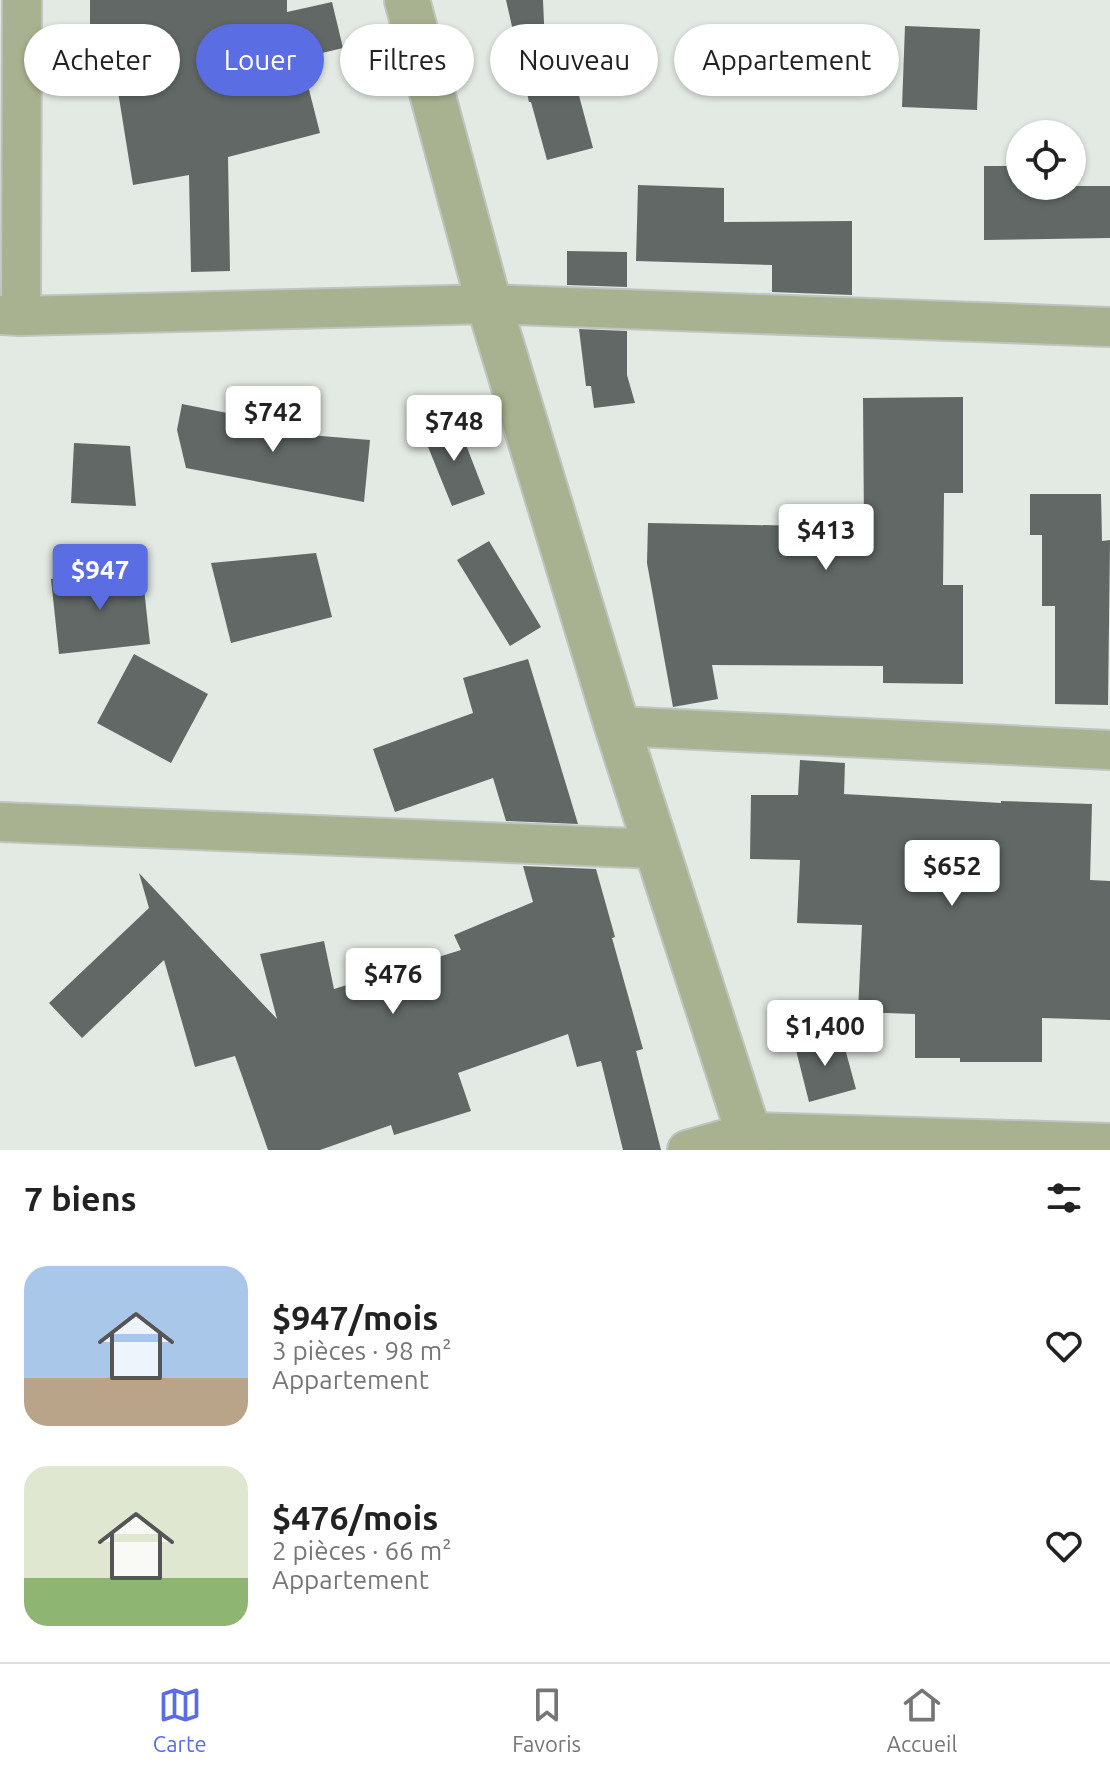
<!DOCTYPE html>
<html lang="fr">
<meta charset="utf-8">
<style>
body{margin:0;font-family:Ubuntu,sans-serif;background:#f6f6f6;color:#222;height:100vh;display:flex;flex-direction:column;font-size:30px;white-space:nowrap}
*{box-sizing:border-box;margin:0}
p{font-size:26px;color:#767676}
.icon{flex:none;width:44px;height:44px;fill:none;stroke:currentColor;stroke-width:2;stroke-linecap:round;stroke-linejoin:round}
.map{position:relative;height:1150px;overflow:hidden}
.details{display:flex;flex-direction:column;background:#fff;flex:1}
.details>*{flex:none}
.guide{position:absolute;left:24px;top:24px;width:1062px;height:72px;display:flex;gap:16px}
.fabs{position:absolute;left:1006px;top:120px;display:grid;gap:16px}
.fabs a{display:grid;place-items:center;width:80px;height:80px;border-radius:50%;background:#fff;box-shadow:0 2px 6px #0004;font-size:40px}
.price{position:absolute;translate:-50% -68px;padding:0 18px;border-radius:8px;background:#fff;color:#222;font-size:26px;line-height:52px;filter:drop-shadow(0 2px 4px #0008)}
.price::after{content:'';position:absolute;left:50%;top:48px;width:24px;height:18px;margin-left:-12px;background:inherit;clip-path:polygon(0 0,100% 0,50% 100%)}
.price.on{background:#5a6de3;color:#fff}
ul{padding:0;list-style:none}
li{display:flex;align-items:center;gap:24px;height:200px;padding:0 24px}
li span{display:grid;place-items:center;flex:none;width:224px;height:160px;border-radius:24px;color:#555}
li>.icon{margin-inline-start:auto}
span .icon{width:96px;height:96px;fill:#fffc;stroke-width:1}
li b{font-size:34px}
h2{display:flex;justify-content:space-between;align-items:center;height:96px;padding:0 24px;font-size:34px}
.chip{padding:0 28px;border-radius:36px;background:#fff;box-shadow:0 2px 6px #0004;font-size:28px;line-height:72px}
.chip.on{background:#5a6de3;color:#fff}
.tab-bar{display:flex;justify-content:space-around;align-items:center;height:112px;border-top:2px solid #e0e0e0;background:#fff;font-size:22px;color:#767676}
.tab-bar a{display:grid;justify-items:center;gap:4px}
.tab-bar .on{color:#5a6de3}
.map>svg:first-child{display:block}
</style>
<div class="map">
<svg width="1110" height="1150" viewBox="0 0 1110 1150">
<rect width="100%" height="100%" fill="#e3e9e3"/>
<!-- building -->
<g fill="#616866">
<path d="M90,0H287V12L332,2L343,48L301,58L320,133L228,157L230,271L191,272L189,175L133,185L112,54H90Z"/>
<path d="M506,0H543L546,69L570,62L593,148L547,160L531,102H529Z"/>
<path d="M905,26L980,29L977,110L902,107Z"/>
<path d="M984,166H1020V186H1110V238L984,240Z"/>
<path d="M638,185L724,188V222L852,221V295L772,292V265L636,261Z"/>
<path d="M567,251L627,252V287L567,285Z"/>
<path d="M579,329L627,331V375L635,403L594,408L591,386H586Z"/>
<path d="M963,397V493H944L943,585H963V684L883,683V666L712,665L718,699L673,707L647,563L648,523L864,527L863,398Z"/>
<path d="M182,404L262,420L260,431L370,440L364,502L186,468L177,430Z"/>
<path d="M456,419L485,494L452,506L422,432Z"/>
<path d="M74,443L130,446L136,506L71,503Z"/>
<path d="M1030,494H1101L1102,541L1110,540L1108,705L1055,704V606H1042V535H1030Z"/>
<path d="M489,541L541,627L510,646L457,560Z"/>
<path d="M316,553L332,617L231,643L211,563Z"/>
<path d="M142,570L150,644L59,654L51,579Z"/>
<path d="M134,654L208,694L171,763L97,723Z"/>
<path d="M528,659L578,824L506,821L493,778L395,812L373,749L473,713L463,678Z"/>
<path d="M800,760L845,763L844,794L1001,803V801L1092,804L1090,880L1110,881V1020L1042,1018V1062H960V1058H915V1014L858,1012L862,925L797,923L800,860L750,859L751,795H798Z"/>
<path d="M523,866L596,869L615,937L612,938L643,1049L636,1051L661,1150H623L601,1061L577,1067L568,1034L458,1073L471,1111L394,1135L391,1125L320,1150H268L235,1056L195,1067L164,960L82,1038L49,1003L149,908L139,873L277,1019L260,954L324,941L334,989L461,950L454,935L533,902Z"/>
<path d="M841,1034L856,1089L809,1102L795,1046Z"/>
</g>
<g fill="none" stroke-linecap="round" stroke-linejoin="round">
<defs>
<g id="minor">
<path d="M0,315L21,316L489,304L1110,327"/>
<path d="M21,316L22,0"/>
<path d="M617,726L1110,750"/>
<path d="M0,822L657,849"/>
<path d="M687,1150L750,1132L1110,1143"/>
</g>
<path id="tertiary" d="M407,0L489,304L617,726L754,1150"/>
</defs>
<!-- minor casing -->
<use href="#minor" stroke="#bfc4bf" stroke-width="42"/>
<!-- tertiary casing -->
<use href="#tertiary" stroke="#bfc4bf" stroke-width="48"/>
<!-- minor -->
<use href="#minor" stroke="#a9b290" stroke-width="38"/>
<!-- tertiary -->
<use href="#tertiary" stroke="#a9b290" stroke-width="44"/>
</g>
</svg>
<div class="fabs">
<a><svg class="icon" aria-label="locate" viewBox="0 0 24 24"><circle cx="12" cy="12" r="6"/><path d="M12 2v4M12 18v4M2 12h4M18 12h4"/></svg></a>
</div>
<b class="price" style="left:273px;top:454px">$742</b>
<b class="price" style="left:454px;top:463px">$748</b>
<b class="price" style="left:826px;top:572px">$413</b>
<b class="price on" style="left:100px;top:612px">$947</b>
<b class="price" style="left:952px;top:908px">$652</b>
<b class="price" style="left:393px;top:1016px">$476</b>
<b class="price" style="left:825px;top:1068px">$1,400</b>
<div class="guide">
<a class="chip">Acheter</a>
<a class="chip on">Louer</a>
<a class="chip">Filtres</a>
<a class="chip">Nouveau</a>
<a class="chip">Appartement</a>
</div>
</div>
<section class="details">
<h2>7 biens<svg class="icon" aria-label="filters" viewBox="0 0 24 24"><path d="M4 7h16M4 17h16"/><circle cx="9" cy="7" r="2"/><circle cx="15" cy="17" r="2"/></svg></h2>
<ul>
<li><span style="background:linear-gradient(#a9c7e8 70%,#b9a48a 0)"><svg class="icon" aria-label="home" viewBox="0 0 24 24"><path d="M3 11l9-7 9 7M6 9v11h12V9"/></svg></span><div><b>$947/mois</b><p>3 pièces · 98 m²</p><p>Appartement</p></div><svg class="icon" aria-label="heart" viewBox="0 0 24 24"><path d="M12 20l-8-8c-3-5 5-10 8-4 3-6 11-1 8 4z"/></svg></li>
<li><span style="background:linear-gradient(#dfe7d0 70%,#8fb573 0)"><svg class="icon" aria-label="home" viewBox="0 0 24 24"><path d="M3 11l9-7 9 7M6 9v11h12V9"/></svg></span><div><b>$476/mois</b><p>2 pièces · 66 m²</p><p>Appartement</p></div><svg class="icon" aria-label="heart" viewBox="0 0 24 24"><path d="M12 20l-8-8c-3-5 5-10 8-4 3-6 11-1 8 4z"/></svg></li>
</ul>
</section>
<nav class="tab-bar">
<a class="on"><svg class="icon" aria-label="map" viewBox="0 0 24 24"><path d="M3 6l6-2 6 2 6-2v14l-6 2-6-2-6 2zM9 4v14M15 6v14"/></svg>Carte</a>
<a><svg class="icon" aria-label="saved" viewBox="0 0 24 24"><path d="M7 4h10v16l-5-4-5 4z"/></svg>Favoris</a>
<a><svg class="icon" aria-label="home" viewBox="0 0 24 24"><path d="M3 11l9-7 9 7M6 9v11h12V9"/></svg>Accueil</a>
</nav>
